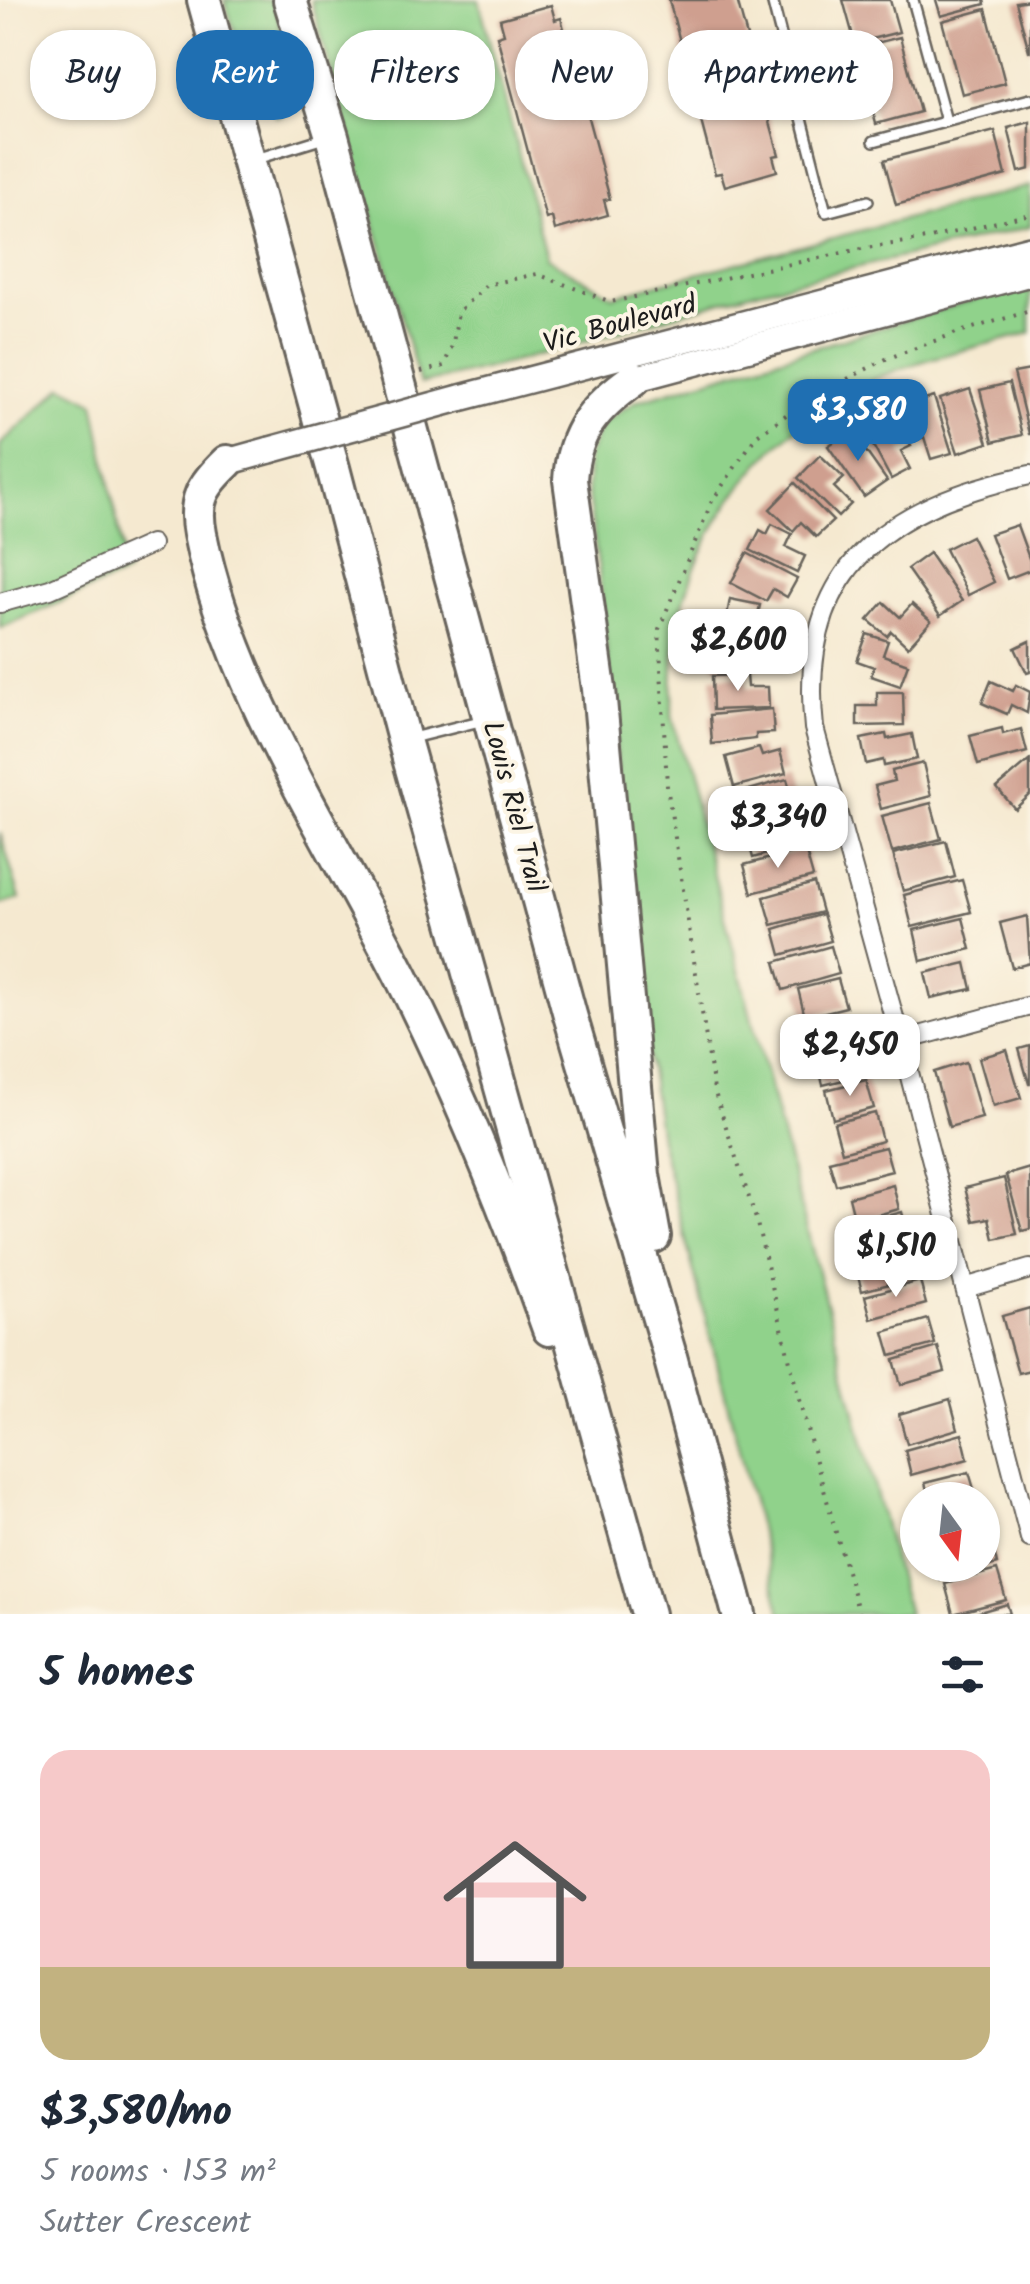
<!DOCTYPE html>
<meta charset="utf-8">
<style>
body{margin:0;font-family:Kalam,sans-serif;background:#f6f6f7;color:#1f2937;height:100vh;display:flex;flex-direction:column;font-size:38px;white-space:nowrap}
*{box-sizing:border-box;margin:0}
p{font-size:32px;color:#747a83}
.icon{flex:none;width:55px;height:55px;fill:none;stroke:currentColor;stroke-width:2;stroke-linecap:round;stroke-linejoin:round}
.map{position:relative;height:1614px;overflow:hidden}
.side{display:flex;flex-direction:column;background:#fff;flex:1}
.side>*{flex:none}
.guide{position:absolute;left:30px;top:30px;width:970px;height:90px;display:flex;gap:20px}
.needle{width:65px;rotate:165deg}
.buttons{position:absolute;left:900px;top:1482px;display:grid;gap:20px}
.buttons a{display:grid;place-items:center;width:100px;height:100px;border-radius:50%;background:#fff;box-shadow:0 2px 8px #0004;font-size:50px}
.price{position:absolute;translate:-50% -85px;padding:0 22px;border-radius:20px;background:#fff;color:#222;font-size:32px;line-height:65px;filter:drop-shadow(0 2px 5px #0008)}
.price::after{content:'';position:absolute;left:50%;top:60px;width:30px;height:22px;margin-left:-15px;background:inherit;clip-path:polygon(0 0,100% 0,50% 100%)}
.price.current{background:#1f6fb2;color:#fff}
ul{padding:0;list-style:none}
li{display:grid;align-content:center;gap:20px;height:530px;padding:0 40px}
li span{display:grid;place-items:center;height:310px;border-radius:30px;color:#555}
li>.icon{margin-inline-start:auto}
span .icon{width:180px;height:180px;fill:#fffc;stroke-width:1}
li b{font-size:42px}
h2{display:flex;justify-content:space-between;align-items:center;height:120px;padding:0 40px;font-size:42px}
.tag{padding:0 35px;border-radius:40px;background:#fff;box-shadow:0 2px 8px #0004;font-size:35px;line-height:90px}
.tag.current{background:#1f6fb2;color:#fff}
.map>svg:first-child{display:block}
</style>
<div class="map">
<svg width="1030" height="1614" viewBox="0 0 1030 1614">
<rect width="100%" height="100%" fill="#fcf5e5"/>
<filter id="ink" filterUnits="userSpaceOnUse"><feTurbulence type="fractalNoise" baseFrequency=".01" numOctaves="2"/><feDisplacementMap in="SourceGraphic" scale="20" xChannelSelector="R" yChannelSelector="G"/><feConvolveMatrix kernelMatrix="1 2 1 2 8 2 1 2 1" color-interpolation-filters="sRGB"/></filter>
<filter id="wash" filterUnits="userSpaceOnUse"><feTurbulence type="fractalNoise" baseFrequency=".0048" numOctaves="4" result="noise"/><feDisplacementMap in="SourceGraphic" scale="40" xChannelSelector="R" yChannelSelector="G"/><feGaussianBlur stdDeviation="2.25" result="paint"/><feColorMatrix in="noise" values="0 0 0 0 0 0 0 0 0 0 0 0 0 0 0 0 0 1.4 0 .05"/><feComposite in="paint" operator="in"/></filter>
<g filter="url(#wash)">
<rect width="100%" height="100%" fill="#f5e9d0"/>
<!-- green -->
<g fill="#90d28b" stroke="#567754" stroke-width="2.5">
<path d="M224,0H275L281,32L284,114L277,117L236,36Z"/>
<path d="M311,0H479L546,258L613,296L1030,186V227L760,290L517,361L420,384Z"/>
<path d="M1030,283V333C972,349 909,360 856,388C756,441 685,542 674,655C672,675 672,696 672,716L908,1614H781L660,1139L629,923L615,736L599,571L587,489L588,455L602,423L636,401Z"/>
<path d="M63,386L94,402L127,573L0,628V445Z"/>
<path d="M0,832L20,899L0,905Z"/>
</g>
<g id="blocks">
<!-- building -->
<g fill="#cf9f8f">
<path d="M669,0H737L779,155L773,156L777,171L725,186L721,173L715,174Z"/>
<path d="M843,0H890L899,32L855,43Z"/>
<path d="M936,0H984L985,4L941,16Z"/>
<path d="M1030,0V51H1029L1016,2Z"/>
<path d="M551,5L555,20L561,18L610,199L604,200L608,215L555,230L552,217L546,219L497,36L504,34L500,19Z"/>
<path d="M986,9L1005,83L962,94L942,21Z"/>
<path d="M900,37L920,112L876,124L856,48Z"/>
<path d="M1030,122V169L1019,172L1008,128Z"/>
<path d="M995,131L1006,175L896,205L884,160Z"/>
<path d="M1030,370V434H1029L1014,373Z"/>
<path d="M1009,383L1022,435L993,442L980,390Z"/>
<path d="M970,389L988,443L958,453L940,399Z"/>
<path d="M934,397L952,453L931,459L924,437L912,441L901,407Z"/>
<path d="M897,422L911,446L901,451L910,469L891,479L869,438Z"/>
<path d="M851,430L887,481L864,497L828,446Z"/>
<path d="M820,455L844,478L834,487L851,504L838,517L798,478Z"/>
<path d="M795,483L833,521L816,537L801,522L793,531L770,509Z"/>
<path d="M772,524L792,534L786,547L805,556L797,573L750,550L760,530L767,534Z"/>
<path d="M1017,525L1030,561V570L1007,579L990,534Z"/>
<path d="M971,536L994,582L968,595L945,549Z"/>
<path d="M747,553L797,579L787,597L773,589L766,601L731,583Z"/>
<path d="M929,553L962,601L940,616L907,569Z"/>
<path d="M730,599L760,605L758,614L777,618L774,635L725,626Z"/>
<path d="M884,602L900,617L912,604L931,621L908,647L891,631L887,636L868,620Z"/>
<path d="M721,632L775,643L770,664L750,661L748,673L714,666Z"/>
<path d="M867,634L888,641L883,655L908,664L900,686L871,676L874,667L857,661Z"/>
<path d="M1030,641V672L1027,673L1015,648Z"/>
<path d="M746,675L747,687H768L769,708L713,710L712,676Z"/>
<path d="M991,681L1013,691L1016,685L1030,692L1027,713L1011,705L1007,714L982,703Z"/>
<path d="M877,692H903L904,725L857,726V706H877Z"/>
<path d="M772,709L774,733L756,734V739L712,744L710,715Z"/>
<path d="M1002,728L1003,734L1021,729L1027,752L978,765L970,736Z"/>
<path d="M886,734L887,739L912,734L917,759L884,766L883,760L866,764L861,739Z"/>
<path d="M759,748L762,756L780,751L786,773L734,787L726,757Z"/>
<path d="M1030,760V795L1015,809L997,788Z"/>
<path d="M923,763L931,796L881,809L875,786L894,781L892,771Z"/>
<path d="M787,779L796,810L743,824L735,794Z"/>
<path d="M931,803L941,839L892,852L882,816Z"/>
<path d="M797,815L805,843L753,858L745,829Z"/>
<path d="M946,841L955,877L903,891L893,854Z"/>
<path d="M805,849L813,877L752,893L744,865Z"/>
<path d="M962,880L971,912L912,927L904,895Z"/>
<path d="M814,883L822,912L772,925L764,897Z"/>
<path d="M823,914L831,941L781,955L774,929Z"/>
<path d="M1027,916L1030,963L1012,968L1000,923Z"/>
<path d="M963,918L971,949L921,961L914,930Z"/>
<path d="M831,946L839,974L783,990L775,962Z"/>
<path d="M966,963L972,989L931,998L925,973Z"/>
<path d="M838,979L846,1007L805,1017L798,989Z"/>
<path d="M848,1013L855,1042L815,1052L807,1023Z"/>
<path d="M857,1046L864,1075L823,1085L816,1056Z"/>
<path d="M1030,1046V1084H1029L1019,1049Z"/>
<path d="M1007,1050L1021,1098L993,1106L979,1058Z"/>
<path d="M966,1062L982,1118L949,1127L934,1072Z"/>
<path d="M866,1080L874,1108L833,1119L826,1090Z"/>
<path d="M875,1113L882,1141L842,1152L834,1123Z"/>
<path d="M885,1147L892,1171L836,1185L829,1161Z"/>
<path d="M1030,1168V1229L1022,1231L1006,1175Z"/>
<path d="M1004,1178L1017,1234L994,1239L989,1218L974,1221L965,1188Z"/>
<path d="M893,1185L899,1209L855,1221L849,1197Z"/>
<path d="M902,1212L909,1239L865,1251L858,1224Z"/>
<path d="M911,1254L917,1277L862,1291L856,1269Z"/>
<path d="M920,1281L926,1304L871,1319L865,1296Z"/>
<path d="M1030,1308V1370L1018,1373L1002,1316Z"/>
<path d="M928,1319L935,1344L891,1356L884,1332Z"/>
<path d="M938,1347L945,1372L901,1385L894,1360Z"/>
<path d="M950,1399L958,1429L907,1444L899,1414Z"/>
<path d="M962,1434L968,1459L911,1475L905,1450Z"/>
<path d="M969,1472L976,1496L963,1500H930L925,1483Z"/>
<path d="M991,1538L997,1564L940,1580L936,1565H982V1541Z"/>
<path d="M997,1570L1006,1600L953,1614L945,1584Z"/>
<path d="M1007,1604L1010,1614H976V1613Z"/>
</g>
</g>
</g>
<g filter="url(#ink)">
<use href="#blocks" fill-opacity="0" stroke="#68645b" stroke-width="2.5"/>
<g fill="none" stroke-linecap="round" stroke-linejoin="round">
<defs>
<g id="lane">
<path d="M772,0L826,212L868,201"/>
<path d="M913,0L946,121"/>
<path d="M874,141L1030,99"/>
<path d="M253,160L324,138"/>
<path d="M412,738L484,720"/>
</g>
<g id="street">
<path d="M1030,475C886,506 797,569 814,728L906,1061L1030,1538"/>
<path d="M0,603L50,589L151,544"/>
<path d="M901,1041L1030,1006"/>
<path d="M965,1288L1030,1269"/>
</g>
<g id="secondary">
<path d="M634,379L1030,273"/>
<path d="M460,398L1030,249"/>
<path d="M227,462L270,450"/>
</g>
<g id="highway">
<path d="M204,0L333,468L404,740L648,1614"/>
<path d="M290,0L332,136L570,1015L668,1349L739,1614"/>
<path d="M634,379C595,406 573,432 570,480L599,689L643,1175L654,1236"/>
<path d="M227,462C203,485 193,499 200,534C229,683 331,838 400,974C458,1089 506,1207 549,1329"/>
</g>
</defs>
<!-- lane casing -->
<use href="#lane" stroke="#68645b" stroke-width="14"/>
<!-- street casing -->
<use href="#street" stroke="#68645b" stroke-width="22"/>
<!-- secondary casing -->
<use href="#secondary" stroke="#68645b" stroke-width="30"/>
<!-- highway casing -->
<use href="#highway" stroke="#68645b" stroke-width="38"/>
<!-- path -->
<g stroke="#68645b" stroke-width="4" stroke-dasharray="2.5 8" stroke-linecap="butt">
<path d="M421,372L444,366L453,343L458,312L486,285L537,274L611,302L866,248L926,239L1030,214"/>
<path d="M859,1614L801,1408L756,1219L714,1090L667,786L659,629L712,501L757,435L809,399L886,359L956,333L1030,311"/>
</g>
<!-- lane -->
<use href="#lane" stroke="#fff" stroke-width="9"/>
<!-- street -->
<use href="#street" stroke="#fff" stroke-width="18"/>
<!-- secondary -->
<use href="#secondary" stroke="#fff" stroke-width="25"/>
<!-- highway -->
<use href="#highway" stroke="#fff" stroke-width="32"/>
<defs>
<path id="secondary-bridge" d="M270,450L460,398"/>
</defs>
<!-- secondary-bridge casing -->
<use href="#secondary-bridge" stroke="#68645b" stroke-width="30" stroke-linecap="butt"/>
<!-- secondary-bridge -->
<use href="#secondary-bridge" stroke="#fff" stroke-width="25"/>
</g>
</g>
<g text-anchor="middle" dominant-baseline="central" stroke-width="8" stroke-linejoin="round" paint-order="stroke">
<!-- street labels -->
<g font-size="28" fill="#1c1c1c" stroke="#fcf5e5">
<text transform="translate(620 325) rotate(-15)">Vic Boulevard</text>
<text transform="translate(513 807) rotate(75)">Louis Riel Trail</text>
</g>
</g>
</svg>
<div class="buttons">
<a><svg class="needle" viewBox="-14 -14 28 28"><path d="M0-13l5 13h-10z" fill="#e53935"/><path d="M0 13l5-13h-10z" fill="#747a83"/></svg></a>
</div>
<b class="price current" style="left:858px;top:464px">$3,580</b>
<b class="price" style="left:738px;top:694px">$2,600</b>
<b class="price" style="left:778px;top:871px">$3,340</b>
<b class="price" style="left:850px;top:1099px">$2,450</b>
<b class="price" style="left:896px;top:1300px">$1,510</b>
<div class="guide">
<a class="tag">Buy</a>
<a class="tag current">Rent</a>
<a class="tag">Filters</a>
<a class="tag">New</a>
<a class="tag">Apartment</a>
</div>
</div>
<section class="side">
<h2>5 homes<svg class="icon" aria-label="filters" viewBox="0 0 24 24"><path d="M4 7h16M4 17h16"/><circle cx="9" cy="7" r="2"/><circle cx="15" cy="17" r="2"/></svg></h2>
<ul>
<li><span style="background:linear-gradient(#f6c9c9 70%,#c2b280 0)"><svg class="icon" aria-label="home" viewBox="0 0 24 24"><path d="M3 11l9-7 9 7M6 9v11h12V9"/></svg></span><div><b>$3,580/mo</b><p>5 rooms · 153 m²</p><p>Sutter Crescent</p></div></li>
</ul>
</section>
